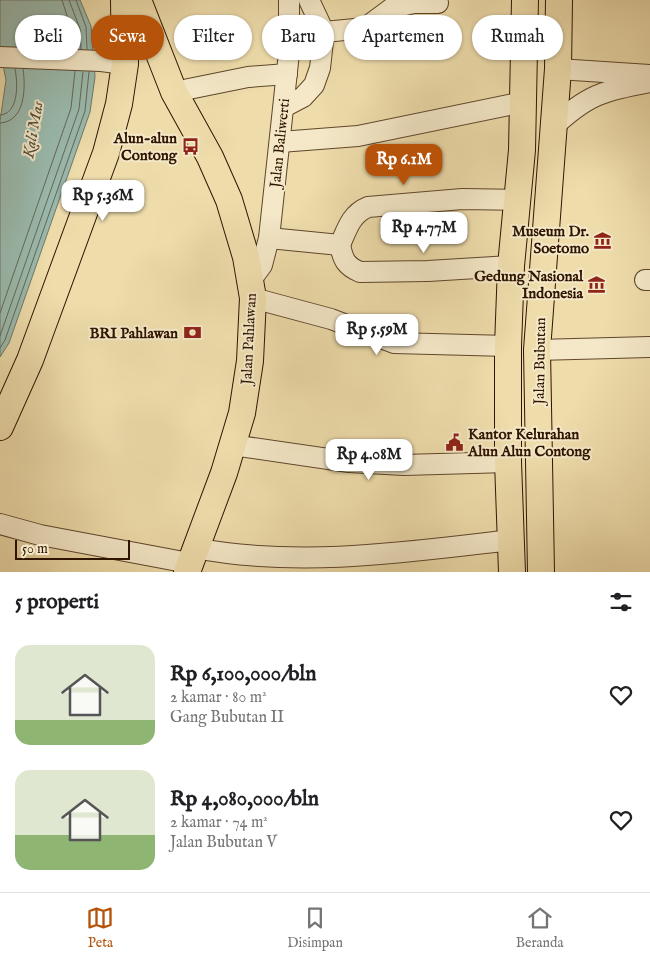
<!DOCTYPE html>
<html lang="id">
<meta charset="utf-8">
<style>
body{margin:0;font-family:"IM FELL English",serif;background:#f6f6f6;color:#202124;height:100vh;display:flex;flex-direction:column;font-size:19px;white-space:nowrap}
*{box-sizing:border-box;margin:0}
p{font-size:16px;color:#757577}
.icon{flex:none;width:28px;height:28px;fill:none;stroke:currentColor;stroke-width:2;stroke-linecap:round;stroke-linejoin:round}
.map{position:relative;height:572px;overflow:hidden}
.panel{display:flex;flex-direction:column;background:#fff;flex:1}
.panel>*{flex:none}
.top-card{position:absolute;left:15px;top:15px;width:620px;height:45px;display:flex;gap:10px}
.scale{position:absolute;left:15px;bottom:12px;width:115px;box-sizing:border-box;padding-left:5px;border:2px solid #2f1400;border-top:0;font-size:14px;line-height:18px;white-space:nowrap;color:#2f1400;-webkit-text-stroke:4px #f4e8c8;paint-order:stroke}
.price{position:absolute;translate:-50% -42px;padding:0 11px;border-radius:10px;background:#fff;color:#222;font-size:16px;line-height:32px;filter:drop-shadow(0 1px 2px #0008)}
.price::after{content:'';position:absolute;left:50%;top:30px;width:15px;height:11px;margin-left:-8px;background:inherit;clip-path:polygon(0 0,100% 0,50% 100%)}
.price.active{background:#b45309;color:#fff}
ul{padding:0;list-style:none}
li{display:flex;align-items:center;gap:15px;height:125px;padding:0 15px}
li span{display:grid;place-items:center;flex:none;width:140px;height:100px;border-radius:15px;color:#555}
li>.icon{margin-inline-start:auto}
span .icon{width:60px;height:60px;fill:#fffc;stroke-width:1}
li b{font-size:21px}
h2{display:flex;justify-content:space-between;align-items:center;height:60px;padding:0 15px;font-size:21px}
.tag{padding:0 18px;border-radius:22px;background:#fff;box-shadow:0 1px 4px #0004;font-size:18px;line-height:45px}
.tag.active{background:#b45309;color:#fff}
.tabs{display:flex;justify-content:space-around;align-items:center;height:70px;border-top:1px solid #e0e0e0;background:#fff;font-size:14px;color:#757577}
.tabs a{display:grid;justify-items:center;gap:2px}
.tabs .active{color:#b45309}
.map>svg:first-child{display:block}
</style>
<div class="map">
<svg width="650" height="572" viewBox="0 0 650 572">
<rect width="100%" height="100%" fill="#eedcab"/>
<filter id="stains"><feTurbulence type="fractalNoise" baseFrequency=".004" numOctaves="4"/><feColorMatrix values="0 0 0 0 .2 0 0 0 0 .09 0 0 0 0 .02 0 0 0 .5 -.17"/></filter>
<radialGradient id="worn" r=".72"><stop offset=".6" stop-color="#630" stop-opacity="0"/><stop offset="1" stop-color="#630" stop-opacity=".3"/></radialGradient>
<!-- water -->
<path fill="#9abaae" stroke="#6f7868" d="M0,0H80L91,26L95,77L90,112L9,343L0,357V121L6,80L0,50Z"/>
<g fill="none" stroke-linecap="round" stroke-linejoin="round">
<!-- shore -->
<g stroke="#646757" stroke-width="1">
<path d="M62,0L72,31L74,49"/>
<path d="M69,0L80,29L81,49"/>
<path d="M76,0L86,27L87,49"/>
<path d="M0,115C19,114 18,83 15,69"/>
<path d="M0,123C25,122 26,88 23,69"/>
<path d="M0,313L71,108L75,71"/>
<path d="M0,336L79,109L83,72"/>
<path d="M0,348L5,340L85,111L89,72"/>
</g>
<defs>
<g id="minor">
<path d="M324,32L365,28L392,8L414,3H438"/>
<path d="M0,57L101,61L125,64"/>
<path d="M558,69L650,75"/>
<path d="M174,92L248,77L287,74"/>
<path d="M284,107L303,97L314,85L320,68L324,32L309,0"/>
<path d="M552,128C588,94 603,91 650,82"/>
<path d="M280,142L358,136L523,102"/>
<path d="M269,238L340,245"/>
<path d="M340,245C347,229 351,214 368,207L462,199L518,200"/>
<path d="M340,245C343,260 346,266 360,272L428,271L511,266"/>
<path d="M251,280L262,265L269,238L289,53V0"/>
<path d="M645,280H650"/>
<path d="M253,298L331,319L394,343L508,346"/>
<path d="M537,350L650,347"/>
<path d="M232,445L349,462L404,465L508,462"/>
<path d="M0,524L40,535L189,563"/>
<path d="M195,548C299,568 408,552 511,540"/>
</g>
<g id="major">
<path d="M138,0L174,92L210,157L229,200L246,257L253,298L250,361L242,413L224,473L187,572"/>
<path d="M0,427L30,360L106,153L119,104L125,64L124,0"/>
<path d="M512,572L508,462V346L511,266L522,150L525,0"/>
<path d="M541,572L537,350L558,69L559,0"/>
</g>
</defs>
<!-- minor casing -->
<use href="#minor" stroke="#5f462b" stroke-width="22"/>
<!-- major casing -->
<use href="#major" stroke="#2f1400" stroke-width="28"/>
<!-- minor -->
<use href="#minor" stroke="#f4e8c8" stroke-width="20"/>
<!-- major -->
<use href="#major" stroke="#eedcab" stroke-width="26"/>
</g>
<!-- icons -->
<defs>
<symbol id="bus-bare" viewBox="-9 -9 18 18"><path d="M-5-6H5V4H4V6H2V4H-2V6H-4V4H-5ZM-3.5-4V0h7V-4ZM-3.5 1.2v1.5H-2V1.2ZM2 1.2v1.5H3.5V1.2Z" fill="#8f2418" stroke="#f4e8c8" stroke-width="2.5" paint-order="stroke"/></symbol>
<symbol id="museum-bare" viewBox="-9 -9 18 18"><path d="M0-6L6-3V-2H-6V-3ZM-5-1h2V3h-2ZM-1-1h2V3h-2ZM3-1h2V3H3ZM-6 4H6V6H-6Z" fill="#8f2418" stroke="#f4e8c8" stroke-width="2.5" paint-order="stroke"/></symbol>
<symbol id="bank-bare" viewBox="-9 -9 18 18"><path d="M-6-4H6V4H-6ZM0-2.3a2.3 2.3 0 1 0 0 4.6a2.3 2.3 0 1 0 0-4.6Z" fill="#8f2418" stroke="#f4e8c8" stroke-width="2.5" paint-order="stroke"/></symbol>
<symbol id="civic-bare" viewBox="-9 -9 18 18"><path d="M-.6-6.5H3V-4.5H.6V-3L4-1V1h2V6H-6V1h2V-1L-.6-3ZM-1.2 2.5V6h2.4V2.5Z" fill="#8f2418" stroke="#f4e8c8" stroke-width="2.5" paint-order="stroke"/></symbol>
</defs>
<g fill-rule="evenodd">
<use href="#bus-bare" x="178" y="134" width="25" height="25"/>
<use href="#museum-bare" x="590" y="228" width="25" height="25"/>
<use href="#museum-bare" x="584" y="272" width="25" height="25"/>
<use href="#bank-bare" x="180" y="320" width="25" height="25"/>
<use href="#civic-bare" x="442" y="430" width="25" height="25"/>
</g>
<g text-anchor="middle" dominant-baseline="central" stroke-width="4" stroke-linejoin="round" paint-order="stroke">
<!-- poi labels -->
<g font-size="15" font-weight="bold" fill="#2f1400" stroke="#f4e8c8" text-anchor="end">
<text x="177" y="138">Alun-alun<tspan x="177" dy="17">Contong</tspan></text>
<text x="589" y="231">Museum Dr.<tspan x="589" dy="17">Soetomo</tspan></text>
<text x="583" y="276">Gedung Nasional<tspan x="583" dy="17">Indonesia</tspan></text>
<text x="178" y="333">BRI Pahlawan</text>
<text x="468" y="434" text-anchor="start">Kantor Kelurahan<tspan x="468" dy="17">Alun Alun Contong</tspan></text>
</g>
<!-- street labels -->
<g font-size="15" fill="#2f1400" stroke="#f4e8c8">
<text transform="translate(280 143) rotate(-84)">Jalan Baliwerti</text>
<text transform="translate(249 339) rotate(-87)">Jalan Pahlawan</text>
<text transform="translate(540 361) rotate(-89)">Jalan Bubutan</text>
</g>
<!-- water labels -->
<g font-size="16" font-style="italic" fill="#544e3d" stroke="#f4e8c8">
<text transform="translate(34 130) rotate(-80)">Kali Mas</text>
</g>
</g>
<rect width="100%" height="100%" filter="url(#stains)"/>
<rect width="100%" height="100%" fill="url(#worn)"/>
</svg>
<div class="scale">50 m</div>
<b class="price active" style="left:404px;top:186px">Rp 6.1M</b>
<b class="price" style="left:103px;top:222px">Rp 5.36M</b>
<b class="price" style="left:424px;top:254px">Rp 4.77M</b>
<b class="price" style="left:377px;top:356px">Rp 5.59M</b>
<b class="price" style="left:369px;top:481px">Rp 4.08M</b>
<div class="top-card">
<a class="tag">Beli</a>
<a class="tag active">Sewa</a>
<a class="tag">Filter</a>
<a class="tag">Baru</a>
<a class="tag">Apartemen</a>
<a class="tag">Rumah</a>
</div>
</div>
<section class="panel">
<h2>5 properti<svg class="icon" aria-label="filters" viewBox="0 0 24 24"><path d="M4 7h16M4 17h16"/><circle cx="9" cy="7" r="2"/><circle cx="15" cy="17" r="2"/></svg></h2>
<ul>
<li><span style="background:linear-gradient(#dfe7d0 75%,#8fb573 0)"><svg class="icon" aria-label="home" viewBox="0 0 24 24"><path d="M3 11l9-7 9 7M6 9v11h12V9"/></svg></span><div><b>Rp 6,100,000/bln</b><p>2 kamar · 80 m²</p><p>Gang Bubutan II</p></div><svg class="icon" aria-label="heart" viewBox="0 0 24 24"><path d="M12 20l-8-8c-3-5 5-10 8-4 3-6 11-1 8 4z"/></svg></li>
<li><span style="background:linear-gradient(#dfe7d0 65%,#8fb573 0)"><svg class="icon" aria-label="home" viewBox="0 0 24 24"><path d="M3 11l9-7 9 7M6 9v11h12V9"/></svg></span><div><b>Rp 4,080,000/bln</b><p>2 kamar · 74 m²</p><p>Jalan Bubutan V</p></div><svg class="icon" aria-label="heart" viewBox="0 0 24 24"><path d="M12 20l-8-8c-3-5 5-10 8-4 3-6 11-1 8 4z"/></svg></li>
</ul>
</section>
<nav class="tabs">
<a class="active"><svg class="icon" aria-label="map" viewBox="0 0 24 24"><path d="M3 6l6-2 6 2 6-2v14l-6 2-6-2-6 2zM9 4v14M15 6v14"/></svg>Peta</a>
<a><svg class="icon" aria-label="saved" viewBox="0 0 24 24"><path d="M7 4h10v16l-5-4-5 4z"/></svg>Disimpan</a>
<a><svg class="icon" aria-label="home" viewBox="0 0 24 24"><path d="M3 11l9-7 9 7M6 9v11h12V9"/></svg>Beranda</a>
</nav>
